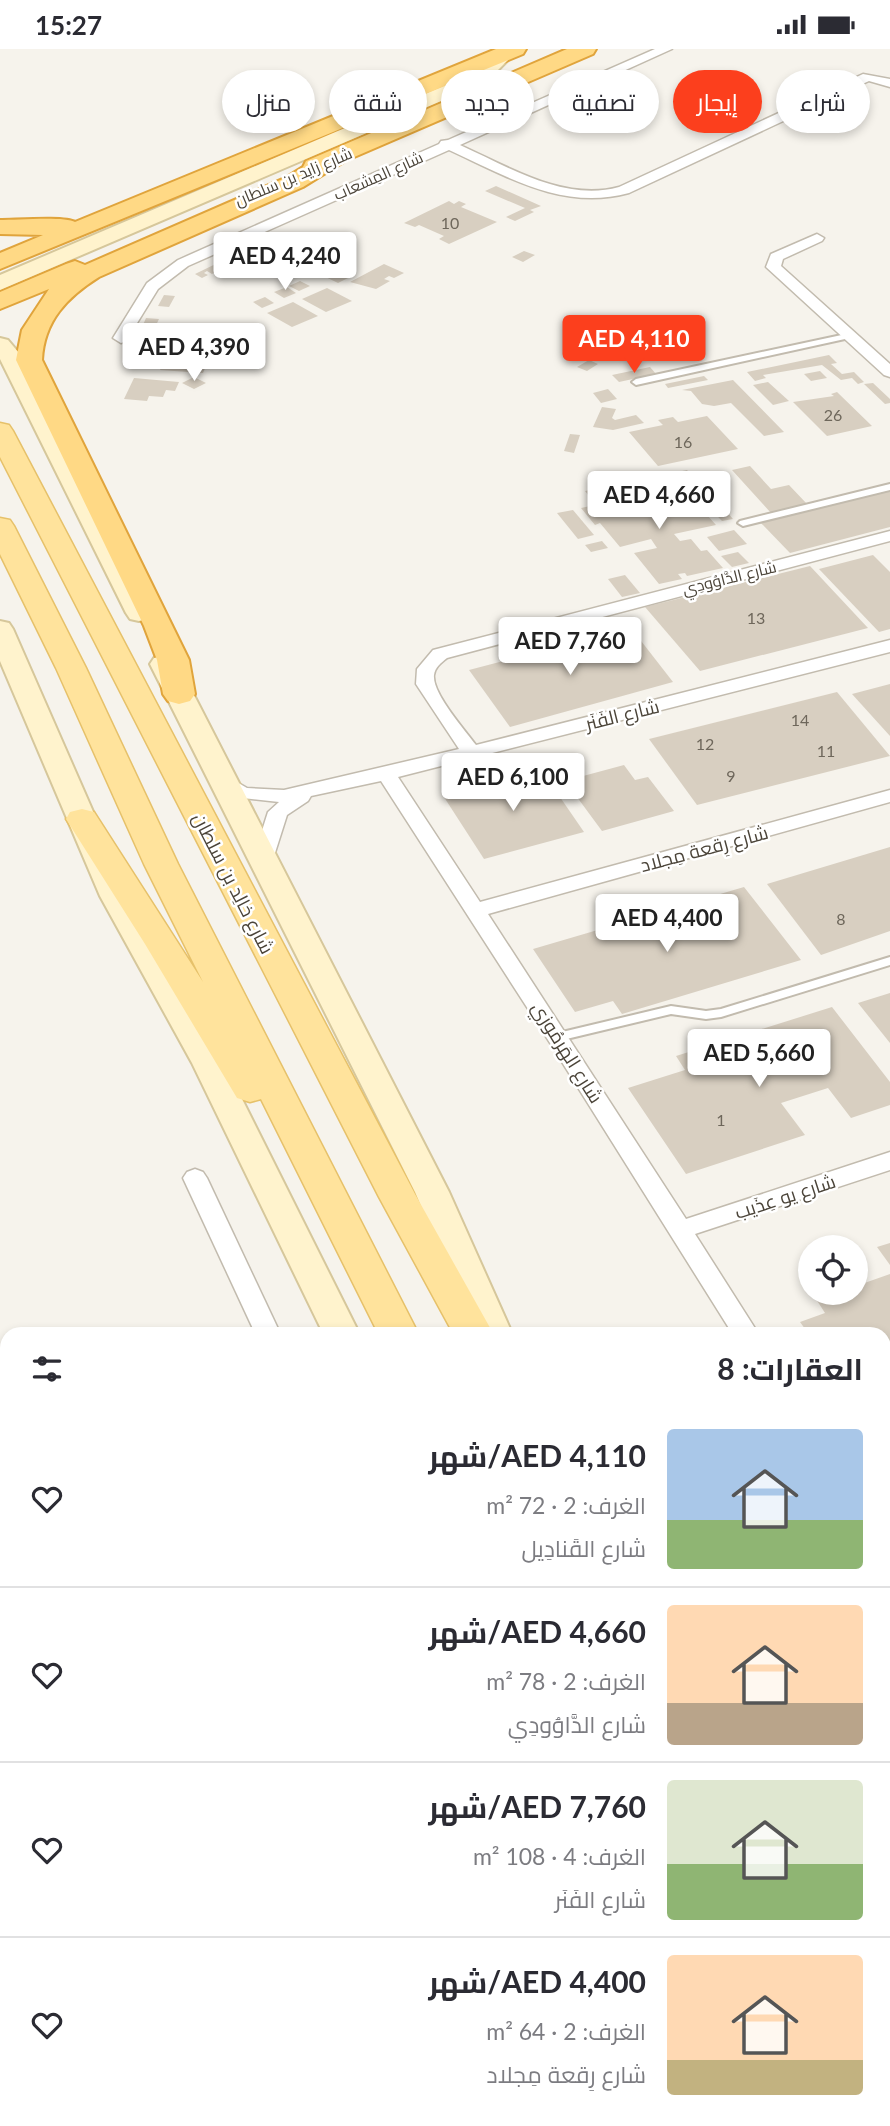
<!DOCTYPE html>
<html lang="ar">
<meta charset="utf-8">
<style>
body{margin:0;font-family:Lato,Cairo,sans-serif;background:#f7f7f7;color:#2b2b33;direction:rtl;height:100vh;display:flex;flex-direction:column;font-size:26px;white-space:nowrap}
*{box-sizing:border-box;margin:0}
p{font-size:23px;color:#7c7c81}
.icon{flex:none;width:38px;height:38px;fill:none;stroke:currentColor;stroke-width:2;stroke-linecap:round;stroke-linejoin:round}
.map{position:relative;flex:1;overflow:hidden;direction:ltr}
.drawer{position:absolute;left:0px;top:1278px;width:891px;height:800px;display:flex;flex-direction:column;background:#fff;border-radius:21px 21px 0 0;box-shadow:0 4px 10px #0003;direction:rtl}
.drawer>*{flex:none}
.top-card{position:absolute;left:21px;top:21px;width:849px;height:63px;direction:rtl;display:flex;gap:14px}
.controls{position:absolute;left:798px;top:1186px;display:grid;gap:14px}
.controls a{display:grid;place-items:center;width:70px;height:70px;border-radius:50%;background:#fff;box-shadow:0 4px 10px #0003;font-size:35px}
.price{position:absolute;translate:-50% -60px;padding:0 16px;border-radius:7px;background:#fff;color:#222;font-size:23px;line-height:46px;filter:drop-shadow(0 2px 4px #0008)}
.price::after{content:'';position:absolute;left:50%;top:42px;width:21px;height:16px;margin-left:-10px;background:inherit;clip-path:polygon(0 0,100% 0,50% 100%)}
.price.selected{background:#fc3f1d;color:#fff}
ul{padding:0;list-style:none}
li{display:flex;align-items:center;gap:21px;height:175px;padding:0 28px}
li+li{border-top:2px solid #e1e1e2}
li span{display:grid;place-items:center;flex:none;width:196px;height:140px;border-radius:7px;color:#555}
li>.icon{margin-inline-start:auto}
span .icon{width:84px;height:84px;fill:#fffc;stroke-width:1}
li b{font-size:30px}
h2{display:flex;justify-content:space-between;align-items:center;height:84px;padding:0 28px;font-size:30px}
.tag{padding:0 24px;border-radius:32px;background:#fff;box-shadow:0 4px 10px #0003;font-size:24px;line-height:63px}
.tag.selected{background:#fc3f1d;color:#fff}
.status{display:flex;justify-content:space-between;align-items:center;height:49px;padding:0 35px;background:#fff;direction:ltr}
.status svg{height:19px;fill:currentColor}
.map>svg:first-child{display:block}
</style>
<div class="status"><b>15:27</b><svg viewBox="0 0 49 12"><path d="M0 12V9h3v3zM5 12V6h3v6zM10 12V3h3v9zM15 12V0h3v12zM26 1h20v11H26zM47 4h2v5h-2z"/></svg></div>
<div class="map">
<svg width="890" height="2077" viewBox="0 0 890 2077">
<rect width="100%" height="100%" fill="#f6f3ec"/>
<!-- building -->
<g fill="#d8cfc1">
<path d="M496,137L541,157L530,161L534,163L515,172L506,168L525,159L485,142Z"/>
<path d="M449,152L454,155L459,152L466,155L461,158L497,173L449,195L439,190L444,187L419,176L415,178L404,174Z"/>
<path d="M298,186L314,192L308,195L317,198L307,203L313,206L298,213L273,203L274,198Z"/>
<path d="M524,202L535,206L523,213L512,208Z"/>
<path d="M342,204L356,211L348,214L356,218L347,222L354,226L338,234L313,222L312,218Z"/>
<path d="M230,208L238,212L212,225L207,222L204,224L208,226L202,229L195,225Z"/>
<path d="M253,211L268,217L257,223L242,216Z"/>
<path d="M384,215L404,224L394,229L389,227L384,230L390,232L376,240L350,233Z"/>
<path d="M300,232L310,237L299,242L289,237Z"/>
<path d="M287,238L296,244L284,249L274,243Z"/>
<path d="M327,239L352,252L326,263L302,250Z"/>
<path d="M164,246L175,247L169,258L158,257Z"/>
<path d="M265,248L274,254L262,259L253,253Z"/>
<path d="M293,253L318,267L292,278L267,264Z"/>
<path d="M146,269L159,270L151,287H138Z"/>
<path d="M170,298L191,299L189,303L201,304L198,312H208L203,324L160,321Z"/>
<path d="M829,306L837,314L831,315L842,325L854,323L864,333L858,335L852,329L841,331L822,316L763,326L766,329L755,332L747,323Z"/>
<path d="M589,311L598,315L587,322L577,318Z"/>
<path d="M650,318L656,325L619,333L612,326Z"/>
<path d="M820,322L827,329L811,332L804,325Z"/>
<path d="M704,327L708,331L668,339L665,335Z"/>
<path d="M194,328L206,334L194,340L182,334Z"/>
<path d="M134,329L179,333L175,342L166,341L163,348L149,347L147,352L124,350Z"/>
<path d="M733,331L784,383L764,387L731,354L714,357L702,355L691,342L682,341Z"/>
<path d="M768,333L789,352L773,356L753,336Z"/>
<path d="M873,334L890,350V354L885,355L864,335Z"/>
<path d="M608,340L617,350L601,354L593,344Z"/>
<path d="M837,343L872,377L827,387L793,353L834,347L831,345Z"/>
<path d="M602,358L616,360L612,369L615,371L636,366L644,374L613,381L593,378Z"/>
<path d="M707,367L738,400L658,417L629,383L663,376L658,371L673,368L678,373Z"/>
<path d="M570,385L580,386L574,404L564,402Z"/>
<path d="M750,417L771,440L789,436L807,455L771,464L732,421Z"/>
<path d="M687,421L696,431L593,452L585,442Z"/>
<path d="M702,435L709,443L733,470L722,472L689,438Z"/>
<path d="M681,437L716,476L674,485L680,492L691,490L701,502L707,501L723,519L687,527L685,524L678,525L682,530L659,535L634,504L657,499L651,490L620,498L600,474L595,476L581,459Z"/>
<path d="M890,440V478L790,504L760,473Z"/>
<path d="M573,461L594,486L578,490L557,464Z"/>
<path d="M734,481L747,495L719,502L707,488Z"/>
<path d="M602,492L608,499L591,503L585,496Z"/>
<path d="M738,503L749,514L732,518L721,507Z"/>
<path d="M873,506L890,523V580L879,583L819,520Z"/>
<path d="M810,517L868,579L700,622L645,558Z"/>
<path d="M625,526L640,544L622,548L608,530Z"/>
<path d="M631,579L673,633L510,678L469,621Z"/>
<path d="M890,635V687L852,645Z"/>
<path d="M837,643L890,707L697,756L649,690Z"/>
<path d="M624,716L635,731L648,728L674,762L602,782L574,744L581,743L572,730Z"/>
<path d="M540,719L584,783L484,810L442,745Z"/>
<path d="M890,798V882L821,906L767,835Z"/>
<path d="M744,838L801,911L622,965L613,952L575,963L533,900Z"/>
<path d="M890,944V994L858,954Z"/>
<path d="M832,958L890,1033V1056L851,1069L828,1039L781,1054L805,1086L686,1125L628,1039L685,1021L676,1007Z"/>
<path d="M890,1194V1216L877,1198Z"/>
<path d="M890,1225V1331L884,1333V1284H808L800,1273L825,1264L816,1250L834,1244H856V1237Z"/>
<path d="M890,1409V1441L884,1432V1412Z"/>
<path d="M7,2025V2070H157L159,2077H0V2028Z"/>
<path d="M196,2070H302L285,2077H198Z"/>
</g>
<g fill="none" stroke-linecap="round" stroke-linejoin="round">
<defs>
<g id="service">
<path d="M851,284H854V288L636,336L632,333L636,330Z"/>
<path d="M890,435V441L743,477L738,474L740,472Z"/>
<path d="M890,908V916L721,968L706,970L671,965L558,992L552,988L558,984L671,957L706,962L721,960Z"/>
</g>
<g id="minor">
<path d="M655,0H672L460,96C509,118 564,153 619,138L863,25L890,30V38L869,32L629,144C563,162 508,128 449,101L188,217L158,240L126,292L121,294L113,289L147,234L178,211L439,95L441,92L448,91Z"/>
<path d="M817,185L824,189L822,192L783,210L781,217L890,315V328L884,326L766,218L771,205Z"/>
<path d="M890,482V492L447,609C441,614 435,618 434,626C432,644 465,681 476,696L890,591V603L398,728L480,853L890,741V753L488,865L686,1170L890,1103V1121L695,1185L758,1284H732L550,994L381,732L311,747L308,752L287,766L273,810L270,815H256L253,810L268,763L279,753L234,748L211,730L214,726L221,724L247,739L284,741L459,700L416,635L417,620L433,601Z"/>
<path d="M195,1120L203,1123L207,1129L280,1284H255L183,1129L187,1123Z"/>
<path d="M890,1344V1366L884,1368V1347Z"/>
<path d="M0,1467L7,1470V1512L0,1509Z"/>
<path d="M884,1494L890,1496V1528L884,1526Z"/>
<path d="M7,1948V1980L0,1982V1950Z"/>
<path d="M884,2012L890,2014V2049L884,2047Z"/>
<path d="M174,2070H206L208,2077H176Z"/>
<path d="M530,2070H574L571,2077H528Z"/>
<path d="M609,2070H642L644,2077H612Z"/>
</g>
<g id="secondary">
<path d="M499,0H514L516,3L493,26L469,40L0,241V226L455,32L479,18Z"/>
<path d="M0,289L8,291L25,311L99,462L152,564L148,570L139,572L130,570L126,564L0,310Z"/>
<path d="M0,572L9,574L13,580L130,847L224,1014L359,1284H323L192,1014L100,847L0,612Z"/>
<path d="M164,607L174,609L178,615L449,1143L512,1284H476L415,1143L150,615L154,609Z"/>
</g>
<g id="primary">
<path d="M0,374L9,376L13,382L415,1145L493,1284H453L379,1148L0,408Z"/>
<path d="M0,469L10,471L14,477L86,619L178,815L418,1284H378L261,1050L250,1053L237,1049L145,895L66,770L70,763L82,760L94,763L203,933L144,815L56,619L0,505Z"/>
<path d="M884,2029L890,2031V2077H867L864,2070H884Z"/>
<path d="M760,2070H813L815,2077H762Z"/>
</g>
<g id="trunk">
<path d="M496,0H526L523,5L0,220V204L43,186L0,185V171C15,171 66,167 75,173Z"/>
<path d="M567,0H596L593,5L345,112L303,138L99,228C67,248 44,272 42,311L189,611L195,645L190,652L179,655L168,652L163,645L157,611L144,577L16,311L22,281L49,240L0,260V243L66,215L75,212L85,216L287,128L303,118L306,112Z"/>
</g>
</defs>
<!-- service casing -->
<use href="#service" stroke="#c2bbae" stroke-width="4"/>
<!-- minor casing -->
<use href="#minor" stroke="#c2bbae" stroke-width="3"/>
<!-- secondary casing -->
<use href="#secondary" stroke="#d6c79b" stroke-width="4"/>
<!-- primary casing -->
<use href="#primary" stroke="#e6c16a" stroke-width="3"/>
<!-- trunk casing -->
<use href="#trunk" stroke="#e0a43c" stroke-width="4"/>
<!-- service -->
<use href="#service" fill="#fff" fill-rule="evenodd"/>
<!-- minor -->
<use href="#minor" fill="#fff" fill-rule="evenodd"/>
<!-- secondary -->
<use href="#secondary" fill="#fff3cd" fill-rule="evenodd"/>
<!-- primary -->
<use href="#primary" fill="#ffe39c" fill-rule="evenodd"/>
<!-- trunk -->
<use href="#trunk" fill="#ffd985" fill-rule="evenodd"/>
</g>
<g text-anchor="middle" dominant-baseline="central" stroke-width="5" stroke-linejoin="round" paint-order="stroke">
<!-- far-street labels -->
<g font-size="16" fill="#4b4439" stroke="#fff">
<text transform="translate(378 126) rotate(-24)">شارع المِشعاب</text>
<text transform="translate(293 127) rotate(-23)">شارع زايد بن سلطان</text>
<text transform="translate(729 528) rotate(-14)">شارع الدَّاوُودِي</text>
</g>
<!-- number labels -->
<g font-size="16" fill="#6e675b">
<text x="450" y="173">10</text>
<text x="833" y="365">26</text>
<text x="683" y="392">16</text>
<text x="756" y="568">13</text>
<text x="800" y="670">14</text>
<text x="705" y="694">12</text>
<text x="826" y="701">11</text>
<text x="731" y="726">9</text>
<text x="841" y="869">8</text>
<text x="721" y="1070">1</text>
</g>
<!-- street labels -->
<g font-size="19" fill="#4b4439" stroke="#fff">
<text transform="translate(622 665) rotate(-14)">شارع الفَنَر</text>
<text transform="translate(704 799) rotate(-15)">شارع رِقعة مِجلاد</text>
<text transform="translate(234 834) rotate(63)">شارع خالِد بن سلطان</text>
<text transform="translate(568 1003) rotate(58)">شارع الهَرمُوزي</text>
<text transform="translate(785 1147) rotate(-18)">شارع يو عِذَيب</text>
</g>
</g>
</svg>
<div class="controls">
<a><svg class="icon" aria-label="locate" viewBox="0 0 24 24"><circle cx="12" cy="12" r="6"/><path d="M12 2v4M12 18v4M2 12h4M18 12h4"/></svg></a>
</div>
<b class="price" style="left:285px;top:243px">AED 4,240</b>
<b class="price selected" style="left:634px;top:326px">AED 4,110</b>
<b class="price" style="left:194px;top:334px">AED 4,390</b>
<b class="price" style="left:659px;top:482px">AED 4,660</b>
<b class="price" style="left:570px;top:628px">AED 7,760</b>
<b class="price" style="left:513px;top:764px">AED 6,100</b>
<b class="price" style="left:667px;top:905px">AED 4,400</b>
<b class="price" style="left:759px;top:1040px">AED 5,660</b>
<div class="top-card">
<a class="tag">شراء</a>
<a class="tag selected">إيجار</a>
<a class="tag">تصفية</a>
<a class="tag">جديد</a>
<a class="tag">شقة</a>
<a class="tag">منزل</a>
</div>
<section class="drawer">
<h2>العقارات: 8<svg class="icon" aria-label="filters" viewBox="0 0 24 24"><path d="M4 7h16M4 17h16"/><circle cx="9" cy="7" r="2"/><circle cx="15" cy="17" r="2"/></svg></h2>
<ul>
<li><span style="background:linear-gradient(#a9c7e8 65%,#8fb573 0)"><svg class="icon" aria-label="home" viewBox="0 0 24 24"><path d="M3 11l9-7 9 7M6 9v11h12V9"/></svg></span><div><b>AED 4,110/شهر</b><p>الغرف: 2 · 72 m²</p><p>شارع القَنادِيل</p></div><svg class="icon" aria-label="heart" viewBox="0 0 24 24"><path d="M12 20l-8-8c-3-5 5-10 8-4 3-6 11-1 8 4z"/></svg></li>
<li><span style="background:linear-gradient(#ffd9b3 70%,#b9a48a 0)"><svg class="icon" aria-label="home" viewBox="0 0 24 24"><path d="M3 11l9-7 9 7M6 9v11h12V9"/></svg></span><div><b>AED 4,660/شهر</b><p>الغرف: 2 · 78 m²</p><p>شارع الدَّاوُودِي</p></div><svg class="icon" aria-label="heart" viewBox="0 0 24 24"><path d="M12 20l-8-8c-3-5 5-10 8-4 3-6 11-1 8 4z"/></svg></li>
<li><span style="background:linear-gradient(#dfe7d0 60%,#8fb573 0)"><svg class="icon" aria-label="home" viewBox="0 0 24 24"><path d="M3 11l9-7 9 7M6 9v11h12V9"/></svg></span><div><b>AED 7,760/شهر</b><p>الغرف: 4 · 108 m²</p><p>شارع الفَنَر</p></div><svg class="icon" aria-label="heart" viewBox="0 0 24 24"><path d="M12 20l-8-8c-3-5 5-10 8-4 3-6 11-1 8 4z"/></svg></li>
<li><span style="background:linear-gradient(#ffd9b3 75%,#c2b280 0)"><svg class="icon" aria-label="home" viewBox="0 0 24 24"><path d="M3 11l9-7 9 7M6 9v11h12V9"/></svg></span><div><b>AED 4,400/شهر</b><p>الغرف: 2 · 64 m²</p><p>شارع رِقعة مِجلاد</p></div><svg class="icon" aria-label="heart" viewBox="0 0 24 24"><path d="M12 20l-8-8c-3-5 5-10 8-4 3-6 11-1 8 4z"/></svg></li>
</ul>
</section>
</div>
